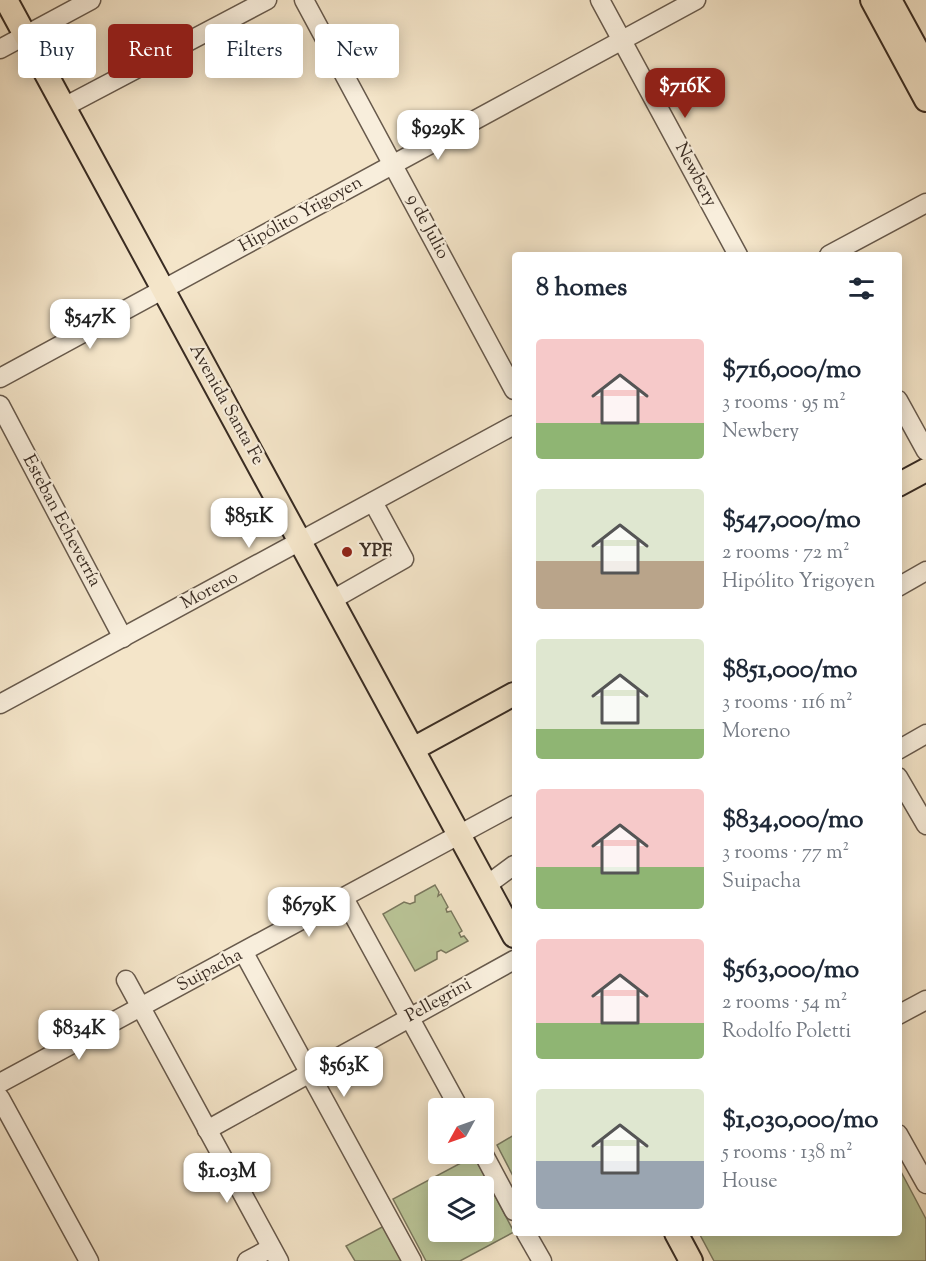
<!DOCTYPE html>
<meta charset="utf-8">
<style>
body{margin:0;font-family:"Sorts Mill Goudy",serif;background:#f6f6f7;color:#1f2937;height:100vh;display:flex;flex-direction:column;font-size:22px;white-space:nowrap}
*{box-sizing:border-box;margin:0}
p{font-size:20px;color:#747a83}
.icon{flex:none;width:33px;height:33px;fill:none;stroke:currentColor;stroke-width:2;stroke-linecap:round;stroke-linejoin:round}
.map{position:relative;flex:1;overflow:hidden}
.sheet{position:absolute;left:512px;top:252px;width:390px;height:984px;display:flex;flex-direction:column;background:#fff;border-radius:6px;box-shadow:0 3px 15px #0003}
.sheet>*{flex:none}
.guide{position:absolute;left:18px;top:24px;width:404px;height:54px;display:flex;gap:12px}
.needle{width:39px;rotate:230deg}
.fabs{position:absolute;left:428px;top:1098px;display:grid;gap:12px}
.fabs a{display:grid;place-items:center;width:66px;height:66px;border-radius:6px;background:#fff;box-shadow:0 3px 15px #0003;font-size:30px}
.price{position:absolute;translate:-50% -51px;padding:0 14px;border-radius:12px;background:#fff;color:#222;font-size:20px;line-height:39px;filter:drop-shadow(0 2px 3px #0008)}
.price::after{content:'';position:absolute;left:50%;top:36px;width:18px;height:14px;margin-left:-9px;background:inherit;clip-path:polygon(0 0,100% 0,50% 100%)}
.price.on{background:#8f2418;color:#fff}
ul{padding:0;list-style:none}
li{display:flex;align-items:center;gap:18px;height:150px;padding:0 24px}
li span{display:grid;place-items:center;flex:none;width:168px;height:120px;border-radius:6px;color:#555}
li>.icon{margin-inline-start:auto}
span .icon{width:72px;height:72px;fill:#fffc;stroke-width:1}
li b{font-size:26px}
h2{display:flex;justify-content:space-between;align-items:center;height:72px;padding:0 24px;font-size:26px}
.pill{padding:0 21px;border-radius:6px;background:#fff;box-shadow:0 3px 15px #0003;font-size:21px;line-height:54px}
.pill.on{background:#8f2418;color:#fff}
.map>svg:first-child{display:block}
</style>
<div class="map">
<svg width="926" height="1261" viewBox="0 0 926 1261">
<rect width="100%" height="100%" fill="#f4e5c9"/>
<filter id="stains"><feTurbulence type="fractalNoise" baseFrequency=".00333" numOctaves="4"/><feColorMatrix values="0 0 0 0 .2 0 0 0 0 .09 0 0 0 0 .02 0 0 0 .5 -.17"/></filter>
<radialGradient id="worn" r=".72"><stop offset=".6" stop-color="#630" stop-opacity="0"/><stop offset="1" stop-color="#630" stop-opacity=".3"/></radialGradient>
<!-- green -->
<g fill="#bac598" stroke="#7a785e" stroke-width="1.5" fill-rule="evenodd">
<path d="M435,885L439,892L438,896L441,894L448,907L446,909L447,912L451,911L462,931L459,933L461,937L464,936L468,941L446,953L441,950L437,952V959L415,971L383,914L404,902L410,904L415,902V896Z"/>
<path d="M514,1135V1178L497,1145Z"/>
<path d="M474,1156L514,1232L460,1261H426L393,1199ZM438,1186H483V1232H438Z"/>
<path d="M899,1168L926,1219V1261H714L699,1233H898Z"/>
<path d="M384,1226L403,1261H355L346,1246Z"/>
</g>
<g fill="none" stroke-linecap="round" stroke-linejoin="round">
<defs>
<g id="minor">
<path d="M304,0L514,390"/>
<path d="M600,0L738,255"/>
<path d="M0,49L91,0"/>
<path d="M64,107L267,0"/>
<path d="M829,255L926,203"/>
<path d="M0,378L696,0"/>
<path d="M898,400L926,451"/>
<path d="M0,405L123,638"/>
<path d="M898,587L926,571"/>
<path d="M332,600L404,559L373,502"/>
<path d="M0,704L514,425"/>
<path d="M898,750L926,734"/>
<path d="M898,777L926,825"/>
<path d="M487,885L514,865"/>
<path d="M344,898L459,1108"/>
<path d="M244,953L412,1261"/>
<path d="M126,980L279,1261"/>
<path d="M898,1015L926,1000"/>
<path d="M0,1083L514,805"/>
<path d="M0,1098L89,1261"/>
<path d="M207,1130L514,960"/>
<path d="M898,1134L926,1184"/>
<path d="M483,1153L514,1211"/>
<path d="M526,1233L542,1261"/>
<path d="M247,1261L271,1248"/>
</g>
<g id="major">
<path d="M6,0L514,936"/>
<path d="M872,0L926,100"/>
<path d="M890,0L926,66"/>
<path d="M898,485L926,470"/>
<path d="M413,749L514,694"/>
<path d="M676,1233L691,1261"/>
</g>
</defs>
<!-- minor casing -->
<use href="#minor" stroke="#685a4c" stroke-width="21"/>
<!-- major casing -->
<use href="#major" stroke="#392c23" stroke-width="26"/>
<!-- minor -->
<use href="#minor" stroke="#f8eedc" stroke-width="18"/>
<!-- major -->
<use href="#major" stroke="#f4e5c9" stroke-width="22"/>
</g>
<!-- markers -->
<circle fill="#8f2418" stroke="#f8eedc" stroke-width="2" cx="347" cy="552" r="6"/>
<g text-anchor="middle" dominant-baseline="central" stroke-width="4.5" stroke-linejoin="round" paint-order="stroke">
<!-- street labels -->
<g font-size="18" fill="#392c23" stroke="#f8eedc">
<text transform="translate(695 175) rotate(62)">Newbery</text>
<text transform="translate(301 215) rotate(-29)">Hipólito Yrigoyen</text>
<text transform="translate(427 227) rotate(62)">9 de Julio</text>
<text transform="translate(226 405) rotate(61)">Avenida Santa Fe</text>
<text transform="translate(61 521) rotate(62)">Esteban Echeverría</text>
<text transform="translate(210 591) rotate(-28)">Moreno</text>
<text transform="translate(210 971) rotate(-28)">Suipacha</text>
<text transform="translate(439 1001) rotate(-29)">Pellegrini</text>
</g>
<!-- poi labels -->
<g font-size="18" font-weight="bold" fill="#392c23" stroke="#f8eedc" text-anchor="start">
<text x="359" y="552">YPF</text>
</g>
</g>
<rect width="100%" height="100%" filter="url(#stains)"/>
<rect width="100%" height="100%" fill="url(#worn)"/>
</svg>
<div class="fabs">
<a><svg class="needle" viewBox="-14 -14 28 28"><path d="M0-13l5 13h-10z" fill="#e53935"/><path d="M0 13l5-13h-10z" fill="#747a83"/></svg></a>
<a><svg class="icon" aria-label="layers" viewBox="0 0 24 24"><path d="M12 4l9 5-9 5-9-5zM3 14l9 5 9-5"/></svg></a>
</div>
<b class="price on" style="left:685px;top:119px">$716K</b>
<b class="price" style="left:438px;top:161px">$929K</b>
<b class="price" style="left:90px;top:350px">$547K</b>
<b class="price" style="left:249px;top:549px">$851K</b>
<b class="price" style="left:309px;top:938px">$679K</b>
<b class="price" style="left:79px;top:1061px">$834K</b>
<b class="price" style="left:344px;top:1098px">$563K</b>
<b class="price" style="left:227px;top:1204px">$1.03M</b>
<div class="guide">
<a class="pill">Buy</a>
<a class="pill on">Rent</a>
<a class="pill">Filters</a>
<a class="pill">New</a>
</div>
<section class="sheet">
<h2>8 homes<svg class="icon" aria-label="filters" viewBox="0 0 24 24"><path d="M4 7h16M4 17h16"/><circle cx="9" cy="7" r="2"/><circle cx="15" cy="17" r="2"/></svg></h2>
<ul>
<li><span style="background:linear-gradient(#f6c9c9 70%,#8fb573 0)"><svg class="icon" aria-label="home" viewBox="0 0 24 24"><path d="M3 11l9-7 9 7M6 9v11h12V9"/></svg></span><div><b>$716,000/mo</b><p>3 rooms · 95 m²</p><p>Newbery</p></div></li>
<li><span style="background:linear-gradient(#dfe7d0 60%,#b9a48a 0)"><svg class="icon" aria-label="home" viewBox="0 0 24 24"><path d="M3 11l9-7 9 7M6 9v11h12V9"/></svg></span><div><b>$547,000/mo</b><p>2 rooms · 72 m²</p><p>Hipólito Yrigoyen</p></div></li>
<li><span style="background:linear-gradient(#dfe7d0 75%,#8fb573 0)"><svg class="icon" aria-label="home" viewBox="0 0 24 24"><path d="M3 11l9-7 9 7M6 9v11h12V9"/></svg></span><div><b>$851,000/mo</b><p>3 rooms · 116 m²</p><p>Moreno</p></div></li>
<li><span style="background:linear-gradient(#f6c9c9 65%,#8fb573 0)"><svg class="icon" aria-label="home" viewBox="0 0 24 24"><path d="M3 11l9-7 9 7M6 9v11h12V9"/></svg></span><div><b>$834,000/mo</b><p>3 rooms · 77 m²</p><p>Suipacha</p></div></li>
<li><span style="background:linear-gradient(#f6c9c9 70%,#8fb573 0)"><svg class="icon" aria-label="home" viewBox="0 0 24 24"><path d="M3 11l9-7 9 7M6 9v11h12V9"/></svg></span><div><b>$563,000/mo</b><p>2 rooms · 54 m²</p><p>Rodolfo Poletti</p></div></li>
<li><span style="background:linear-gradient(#dfe7d0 60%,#9aa5b1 0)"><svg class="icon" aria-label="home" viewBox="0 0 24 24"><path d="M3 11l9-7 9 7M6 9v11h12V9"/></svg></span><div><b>$1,030,000/mo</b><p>5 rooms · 138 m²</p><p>House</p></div></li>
</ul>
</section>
</div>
